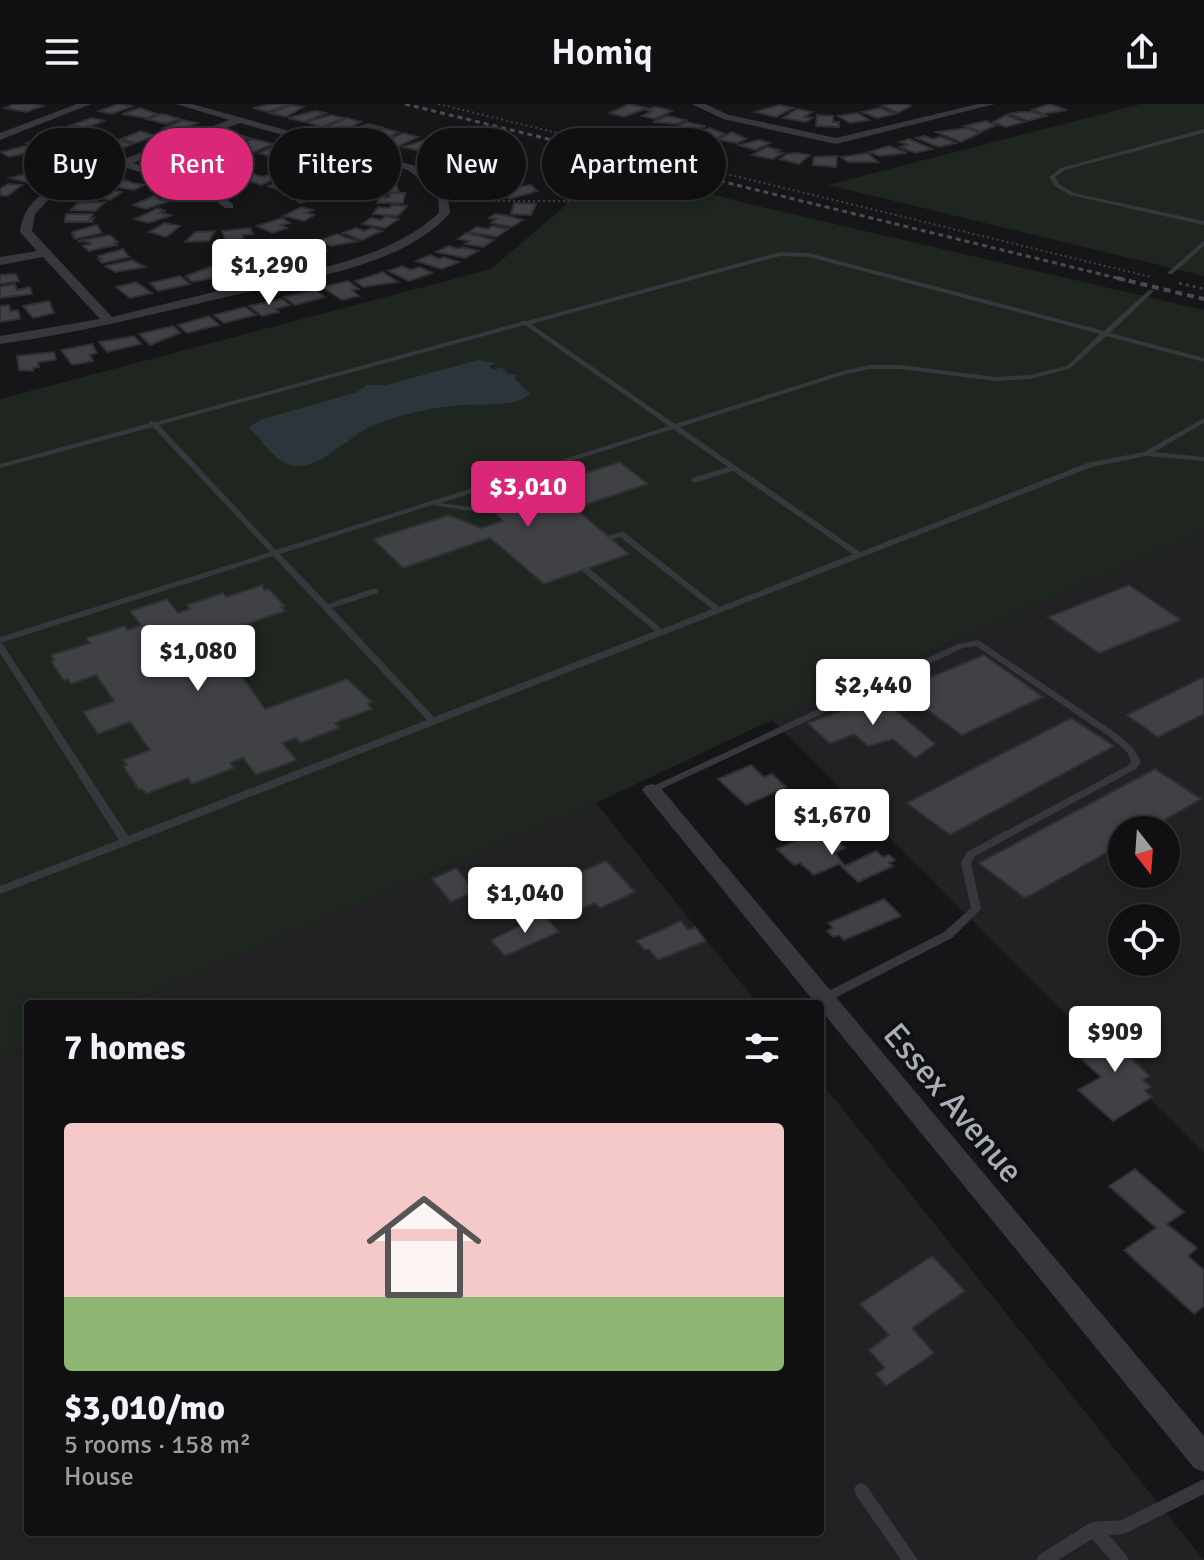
<!DOCTYPE html>
<meta charset="utf-8">
<style>
body{margin:0;font-family:Signika,sans-serif;background:#19191b;color:#f1f3f6;height:100vh;display:flex;flex-direction:column;font-size:30px;white-space:nowrap}
*{box-sizing:border-box;margin:0}
p{font-size:26px;color:#9c9d9f}
.icon{flex:none;width:44px;height:44px;fill:none;stroke:currentColor;stroke-width:2;stroke-linecap:round;stroke-linejoin:round}
.map{position:relative;flex:1;overflow:hidden}
.sheet{position:absolute;left:24px;top:896px;width:800px;height:536px;display:flex;flex-direction:column;background:#101012;border-radius:8px;box-shadow:0 4px 12px #0003,0 0 0 2px #303032}
.sheet>*{flex:none}
.guide{position:absolute;left:24px;top:24px;width:800px;height:72px;display:flex;gap:16px}
.needle{width:52px;rotate:163deg}
.tools{position:absolute;left:1108px;top:712px;display:grid;gap:16px}
.tools a{display:grid;place-items:center;width:72px;height:72px;border-radius:50%;background:#101012;box-shadow:0 4px 12px #0003,0 0 0 2px #303032;font-size:40px}
.price{position:absolute;translate:-50% -68px;padding:0 18px;border-radius:8px;background:#fff;color:#222;font-size:26px;line-height:52px;filter:drop-shadow(0 2px 4px #0008)}
.price::after{content:'';position:absolute;left:50%;top:48px;width:24px;height:18px;margin-left:-12px;background:inherit;clip-path:polygon(0 0,100% 0,50% 100%)}
.price.on{background:#db2777;color:#fff}
ul{padding:0;list-style:none}
li{display:grid;align-content:center;gap:16px;height:424px;padding:0 40px}
li+li{border-top:2px solid #303032}
li span{display:grid;place-items:center;height:248px;border-radius:8px;color:#555}
li>.icon{margin-inline-start:auto}
span .icon{width:144px;height:144px;fill:#fffc;stroke-width:1}
li b{font-size:34px}
h2{display:flex;justify-content:space-between;align-items:center;height:96px;padding:0 40px;font-size:34px}
.pill{padding:0 28px;border-radius:36px;background:#101012;box-shadow:0 4px 12px #0003,0 0 0 2px #303032;font-size:28px;line-height:72px}
.pill.on{background:#db2777;color:#fff}
header{display:flex;justify-content:space-between;align-items:center;height:104px;padding:0 40px;background:#101012;font-size:36px;font-weight:600}
.map>svg:first-child{display:block}
</style>
<header><svg class="icon" aria-label="menu" viewBox="0 0 24 24"><path d="M4 6h16M4 12h16M4 18h16"/></svg>Homiq<svg class="icon" aria-label="share" viewBox="0 0 24 24"><path d="M12 15V3M7 8l5-5 5 5M5 13v7h14v-7"/></svg></header>
<div class="map">
<svg width="1204" height="1456" viewBox="0 0 1204 1456">
<rect width="100%" height="100%" fill="#161618"/>
<!-- built -->
<g fill="#222225" fill-rule="evenodd">
<path d="M1204,428V1049L772,616ZM1122,726H1166V770H1122ZM1122,814H1166V858H1122Z"/>
<path d="M596,699L758,900H126Z"/>
<path d="M28,942V1428H820V977L1204,1456H0V954Z"/>
</g>
<!-- green -->
<g fill="#1e261f">
<path d="M1141,0H1204V172L828,81Z"/>
<path d="M553,47L745,99L1204,206V428L772,616L596,699L126,900H28V942L0,954V295L491,165L566,101L563,68Z"/>
</g>
<!-- water -->
<path fill="#2c353c" d="M478,256L496,259L489,262L493,266L501,263L509,270L518,271L514,274L530,290C513,306 474,298 452,302C425,305 398,311 374,321C348,332 326,361 298,362C276,363 261,333 248,323L263,315L357,288L367,281H386Z"/>
<!-- building -->
<g fill="#404145" stroke="#303034" stroke-width="2">
<path d="M14,0H33L43,2L26,8L5,4Z"/>
<path d="M118,0L133,2L111,10L99,7Z"/>
<path d="M271,0H290L268,8L253,4Z"/>
<path d="M629,0L647,4L624,13L610,9Z"/>
<path d="M891,0H906L911,2L898,9L882,2Z"/>
<path d="M1049,0H1050L1067,6L1043,10L1032,6Z"/>
<path d="M291,1L303,3L286,13L270,9Z"/>
<path d="M779,1L793,4L776,13L755,8Z"/>
<path d="M654,3L661,4L672,7L655,15L642,12L652,7L646,6Z"/>
<path d="M140,4L157,10L146,14L122,10Z"/>
<path d="M880,4L895,10L877,14L862,8Z"/>
<path d="M797,5L812,8L804,13L812,14L806,18L783,14Z"/>
<path d="M315,7L326,9L304,18L288,14Z"/>
<path d="M1018,8H1033L1046,12L1028,17L1010,10Z"/>
<path d="M858,9L869,16L850,19L838,12Z"/>
<path d="M161,10L167,11L180,15L166,20L147,15Z"/>
<path d="M331,11L344,14L322,23L306,18Z"/>
<path d="M817,11L833,12V18H839V23L816,22Z"/>
<path d="M1006,11L1024,18L1006,23L993,18Z"/>
<path d="M667,12L677,14L686,16L677,20L653,18Z"/>
<path d="M92,14L104,17L84,24L71,21Z"/>
<path d="M347,14L361,18L342,27L326,23Z"/>
<path d="M183,16L197,19L176,27L164,24Z"/>
<path d="M986,17L996,21L981,28L964,22Z"/>
<path d="M687,18L699,21L706,22L684,29L670,26Z"/>
<path d="M368,20L382,23L361,32L344,28Z"/>
<path d="M69,22L85,27L58,33L49,30Z"/>
<path d="M383,24L398,28L380,38L362,33Z"/>
<path d="M709,24L725,30L715,35L693,32Z"/>
<path d="M967,24L980,29L961,38L936,28Z"/>
<path d="M140,27L156,32L135,39L121,35Z"/>
<path d="M732,28L746,35L737,39L718,36Z"/>
<path d="M403,29L418,33L399,42L382,38Z"/>
<path d="M236,30L249,34L226,41L214,38Z"/>
<path d="M49,32L62,36L40,43L27,39Z"/>
<path d="M925,32L932,35L941,33L956,39L939,43L916,34Z"/>
<path d="M113,35L118,36L133,40L111,48L98,44Z"/>
<path d="M252,35L258,36L273,40L254,48L240,40Z"/>
<path d="M427,35L441,38L420,47L403,43Z"/>
<path d="M909,35L918,39L932,45L915,49L900,43L908,41L900,38Z"/>
<path d="M759,36L770,39L755,46L739,41Z"/>
<path d="M444,40L458,44L438,54L421,49Z"/>
<path d="M277,41L287,44L279,47L288,49L275,54L259,49Z"/>
<path d="M25,42L35,47L9,53L1,48Z"/>
<path d="M889,42L907,49L880,52L869,48Z"/>
<path d="M767,43L780,46L776,48L783,49L773,55L752,51Z"/>
<path d="M90,45L106,50L82,58L72,54Z"/>
<path d="M192,48L203,51L183,59L172,55Z"/>
<path d="M296,48L307,51L320,53L302,60L291,57L297,55L286,53Z"/>
<path d="M468,48L478,53L452,61L439,55Z"/>
<path d="M798,49L810,51L799,60L780,55L787,50Z"/>
<path d="M867,49L878,58H848L841,53Z"/>
<path d="M837,52L836,63L813,61L814,53Z"/>
<path d="M322,54L328,55L343,60L329,66L309,59Z"/>
<path d="M65,56L78,60L56,68L42,64Z"/>
<path d="M202,56L213,59L220,56L229,58L209,66L192,60Z"/>
<path d="M485,56L498,60L467,69L454,62Z"/>
<path d="M346,60L356,63L349,66L358,68L341,76L328,72L333,70L328,69Z"/>
<path d="M237,61L246,63L239,66L249,69L239,73L217,68Z"/>
<path d="M496,63L506,69L480,77L467,70Z"/>
<path d="M35,67L49,70L29,79L10,74Z"/>
<path d="M376,69L385,77L361,81L355,76L365,74L362,71Z"/>
<path d="M253,70L263,73L271,70L280,73L261,81L242,74Z"/>
<path d="M512,72L523,78L494,85L481,78Z"/>
<path d="M125,76L133,79L144,81L134,86L111,82Z"/>
<path d="M289,76L304,81L279,86L268,82Z"/>
<path d="M395,78L399,88L374,90L371,84Z"/>
<path d="M8,80L22,81L7,92L0,91V85Z"/>
<path d="M531,81L537,87L510,95L498,85Z"/>
<path d="M102,84V85L122,88L110,96L92,91Z"/>
<path d="M319,87L326,93L299,99L296,96L299,94L292,95L288,90Z"/>
<path d="M390,89H405L403,99H377L379,93H389Z"/>
<path d="M154,92L160,96H172L146,105L133,101Z"/>
<path d="M105,98L95,107L70,106L78,99Z"/>
<path d="M514,99H517L536,100L531,111L511,110Z"/>
<path d="M392,101L407,102L398,112L373,110L378,103L389,104Z"/>
<path d="M301,103L313,106L307,109L314,111L304,117L284,112Z"/>
<path d="M158,104L165,107L160,109L172,111L148,119L135,115Z"/>
<path d="M66,110H93L90,115L94,114L92,118H65Z"/>
<path d="M495,110L508,112L523,116L512,123L491,119L496,115L489,114Z"/>
<path d="M386,112L399,115L385,124L362,120L371,114L381,116Z"/>
<path d="M282,114L290,119L281,121L287,124L272,129L257,122Z"/>
<path d="M165,119L180,122L166,133L149,128Z"/>
<path d="M97,121L102,129L75,135L72,131H74L72,128Z"/>
<path d="M492,122L508,125L497,133L469,128L477,123L488,125Z"/>
<path d="M250,124L253,130L242,131L244,135L226,137L222,127Z"/>
<path d="M356,124L364,127L372,124L382,127L362,136L343,129Z"/>
<path d="M215,127L209,137L185,138L195,128Z"/>
<path d="M466,129L479,132L494,136L483,143L465,140L469,137L458,135Z"/>
<path d="M337,130L347,134L359,137L331,142L318,137Z"/>
<path d="M110,131L118,138L114,139L117,141L89,147L83,142L91,140L89,138L78,137Z"/>
<path d="M310,138L327,147L295,151L285,145Z"/>
<path d="M448,142L458,145L463,143L478,147L465,154L436,148Z"/>
<path d="M123,145L129,153L102,159L98,155H101L98,152Z"/>
<path d="M279,146L291,155L260,159L252,152Z"/>
<path d="M430,151L439,155L444,153L459,158L442,165L416,157Z"/>
<path d="M246,153L258,163L226,167L217,160Z"/>
<path d="M132,156L145,163L115,168L105,162Z"/>
<path d="M213,162L225,172L192,178L186,172Z"/>
<path d="M402,162L411,166L420,163L432,169L409,177L388,167Z"/>
<path d="M383,168L398,178L363,183L355,177Z"/>
<path d="M16,170L19,177L0,180V171Z"/>
<path d="M180,172L190,180L158,187L150,179Z"/>
<path d="M348,177L359,185L352,186L359,192L342,196L322,183Z"/>
<path d="M136,178L152,189L130,194L116,183Z"/>
<path d="M15,180L17,186L30,183L32,190L0,194V183Z"/>
<path d="M315,186L325,193L295,201L284,193Z"/>
<path d="M282,195L290,201L275,205L279,208L262,212L249,202Z"/>
<path d="M49,197L54,209L33,214L23,202Z"/>
<path d="M9,201L10,207L18,206L20,215L0,218V202Z"/>
<path d="M245,203L256,211L224,219L214,211Z"/>
<path d="M209,212L219,221L187,229L178,221Z"/>
<path d="M173,222L180,229L150,241L139,230Z"/>
<path d="M134,232L141,240L107,248L99,238Z"/>
<path d="M92,240L97,249L90,251L93,257L72,261L61,246Z"/>
<path d="M54,248L56,256L38,258L39,263L33,264V267L19,266L17,252Z"/>
<path d="M620,358L648,380L575,404L629,450L544,480L490,434L403,464L373,435L449,411L481,424L503,417L482,397L513,387L537,406L560,398L553,379Z"/>
<path d="M262,481L265,486L269,485L285,502L281,503L285,507L207,534L227,558L231,557L265,605L347,575L372,598L368,600L372,605L335,619L339,624L300,639L296,634L282,639L297,656L256,671L243,654L230,659L234,664L192,680L188,674L146,690L142,685L139,686L123,662L127,661L123,656L150,646L130,618L98,630L83,608L114,597L96,571L71,580L68,575L64,577L51,557L54,556L51,551L90,539L86,534L125,522L127,526L141,521L130,507L167,495L178,509L190,505L187,501L223,489L226,493Z"/>
<path d="M1129,481L1181,516L1099,549L1048,513Z"/>
<path d="M984,551L1043,593L962,631L900,586Z"/>
<path d="M1204,573V610L1158,633L1127,611Z"/>
<path d="M880,593L935,640L915,654L893,635L868,642L854,630L830,640L808,619Z"/>
<path d="M1071,614L1114,642L950,731L907,699Z"/>
<path d="M751,661L764,673L772,670L786,683L746,701L718,675Z"/>
<path d="M1155,665L1201,695L1147,726H1122V740L1025,794L979,759Z"/>
<path d="M824,725L845,744L835,749L845,762L876,747L883,753L889,751L895,756L889,759L893,762L858,778L839,760L814,771L800,759L794,761L777,745Z"/>
<path d="M606,757L635,788L600,804L595,799L576,807L552,780Z"/>
<path d="M456,764L475,787L451,798L432,775Z"/>
<path d="M884,795L901,812L844,836L839,831L833,833L827,827L833,824L828,819Z"/>
<path d="M543,810L559,828L505,852L491,836Z"/>
<path d="M681,817L688,826L695,823L706,837L658,856L649,845L645,846L636,837Z"/>
<path d="M1114,912L1136,931L1117,941L1150,972L1143,976L1151,983L1145,987L1152,993L1113,1017L1078,986L1101,973L1081,955L1111,937L1095,923Z"/>
<path d="M1135,1065L1184,1108L1167,1120L1197,1144L1188,1152L1204,1166V1202L1194,1210L1124,1146L1156,1124L1109,1082Z"/>
<path d="M932,1152L965,1187L912,1224L934,1249L886,1282L876,1270L885,1264L869,1246L889,1231L860,1200Z"/>
</g>
<g fill="none" stroke-linecap="round" stroke-linejoin="round">
<!-- path-far1 -->
<g stroke="#3d3f44" stroke-width="2" stroke-dasharray="2 3" stroke-linecap="butt">
<path d="M438,0L1151,173"/>
<path d="M458,97H576"/>
</g>
<!-- path -->
<path stroke="#3d3f44" stroke-width="3" stroke-dasharray="3 4" stroke-linecap="butt" d="M1179,179L1204,185"/>
<!-- service -->
<g fill="#37383d" fill-rule="evenodd">
<path d="M1204,25V29L1065,66L1055,73L1059,80L1074,89L1204,117V121L1070,91L1055,82L1049,73L1061,64Z"/>
<path d="M1204,137V142L1172,170H1168V168Z"/>
<path d="M780,148L809,149L1104,227L1149,186H1153V188L1110,229L1204,254V258L1106,232L1071,264L1030,275L995,277L901,265H870L846,270L680,323L860,448L1087,359L1144,348L1204,314V319L1154,348L1204,353V357L1146,352L1092,363L130,740L0,790V782L119,736L0,549V539L4,542L128,732L427,616L273,452L0,539V533L270,448L153,323L0,364V360L150,319V317L156,318L521,218L522,217H527ZM780,152L809,153L1100,230L1067,262L1030,271L995,273L901,261H870L843,267L675,320L531,220ZM525,221L669,322L276,446L159,321ZM673,325L728,363L692,374V378H698L733,367L853,450L719,503L624,428H621L607,432L606,434L610,436L620,433L712,505L662,525L589,464H583V468L655,527L434,613L332,504L378,489V485H372L328,500L280,450L432,401L477,408L533,390L540,367ZM532,370L527,387L476,404L441,399Z"/>
<path d="M978,536L1116,629L1134,645L1141,658L1136,665L975,752L971,759L981,805L952,834L827,898H819L817,895L819,892L944,828L971,804L961,759L967,748L1129,661L1131,658L1127,648L1110,633L976,542L963,544L655,688H649L647,686L649,684L958,540Z"/>
<path d="M1204,1375V1390L1128,1428L1123,1430L1109,1431L1126,1451L1129,1456H1111L1092,1435L1058,1456H1036L1039,1451L1088,1420L1093,1418L1122,1416Z"/>
<path d="M861,1379L866,1381L918,1456H901L856,1391L854,1386L856,1381Z"/>
</g>
<!-- minor -->
<g fill="#37383d" fill-rule="evenodd">
<path d="M77,0H91L0,36V29Z"/>
<path d="M176,0H192L416,62L447,85L450,109C403,163 302,175 235,191C157,209 80,229 0,240V232L100,215L43,153L0,161V153L37,147L20,128C23,99 44,87 68,76L229,16ZM240,19L408,66L438,89L439,109C386,157 306,167 238,182C196,192 154,203 112,213L32,127L35,110L51,93L123,63L201,86L225,104H233V100L209,82L133,59Z"/>
<path d="M692,0H705L729,11L836,34L978,0H995L836,40L723,15Z"/>
<path d="M652,680L659,682L1204,1332V1368L1194,1364L820,905V900H816L645,690L642,686L645,682Z"/>
</g>
<!-- rail-far1 -->
<path stroke="#4a4c52" stroke-width="3" stroke-dasharray="5 4" stroke-linecap="butt" d="M405,0L1125,176"/>
<!-- rail -->
<path stroke="#4a4c52" stroke-width="4" stroke-dasharray="7 5" stroke-linecap="butt" d="M1117,174L1204,195"/>
</g>
<g text-anchor="middle" dominant-baseline="central" stroke-width="8" stroke-linejoin="round" paint-order="stroke">
<!-- near-street labels -->
<g font-size="34" fill="#a8adb8" stroke="#111113">
<text transform="translate(953 999) rotate(50)">Essex Avenue</text>
</g>
</g>
</svg>
<div class="tools">
<a><svg class="needle" viewBox="-14 -14 28 28"><path d="M0-13l5 13h-10z" fill="#e53935"/><path d="M0 13l5-13h-10z" fill="#9c9d9f"/></svg></a>
<a><svg class="icon" aria-label="locate" viewBox="0 0 24 24"><circle cx="12" cy="12" r="6"/><path d="M12 2v4M12 18v4M2 12h4M18 12h4"/></svg></a>
</div>
<b class="price" style="left:269px;top:203px">$1,290</b>
<b class="price on" style="left:528px;top:425px">$3,010</b>
<b class="price" style="left:198px;top:589px">$1,080</b>
<b class="price" style="left:873px;top:623px">$2,440</b>
<b class="price" style="left:832px;top:753px">$1,670</b>
<b class="price" style="left:525px;top:831px">$1,040</b>
<b class="price" style="left:1115px;top:970px">$909</b>
<div class="guide">
<a class="pill">Buy</a>
<a class="pill on">Rent</a>
<a class="pill">Filters</a>
<a class="pill">New</a>
<a class="pill">Apartment</a>
</div>
<section class="sheet">
<h2>7 homes<svg class="icon" aria-label="filters" viewBox="0 0 24 24"><path d="M4 7h16M4 17h16"/><circle cx="9" cy="7" r="2"/><circle cx="15" cy="17" r="2"/></svg></h2>
<ul>
<li><span style="background:linear-gradient(#f6c9c9 70%,#8fb573 0)"><svg class="icon" aria-label="home" viewBox="0 0 24 24"><path d="M3 11l9-7 9 7M6 9v11h12V9"/></svg></span><div><b>$3,010/mo</b><p>5 rooms · 158 m²</p><p>House</p></div></li>
</ul>
</section>
</div>
